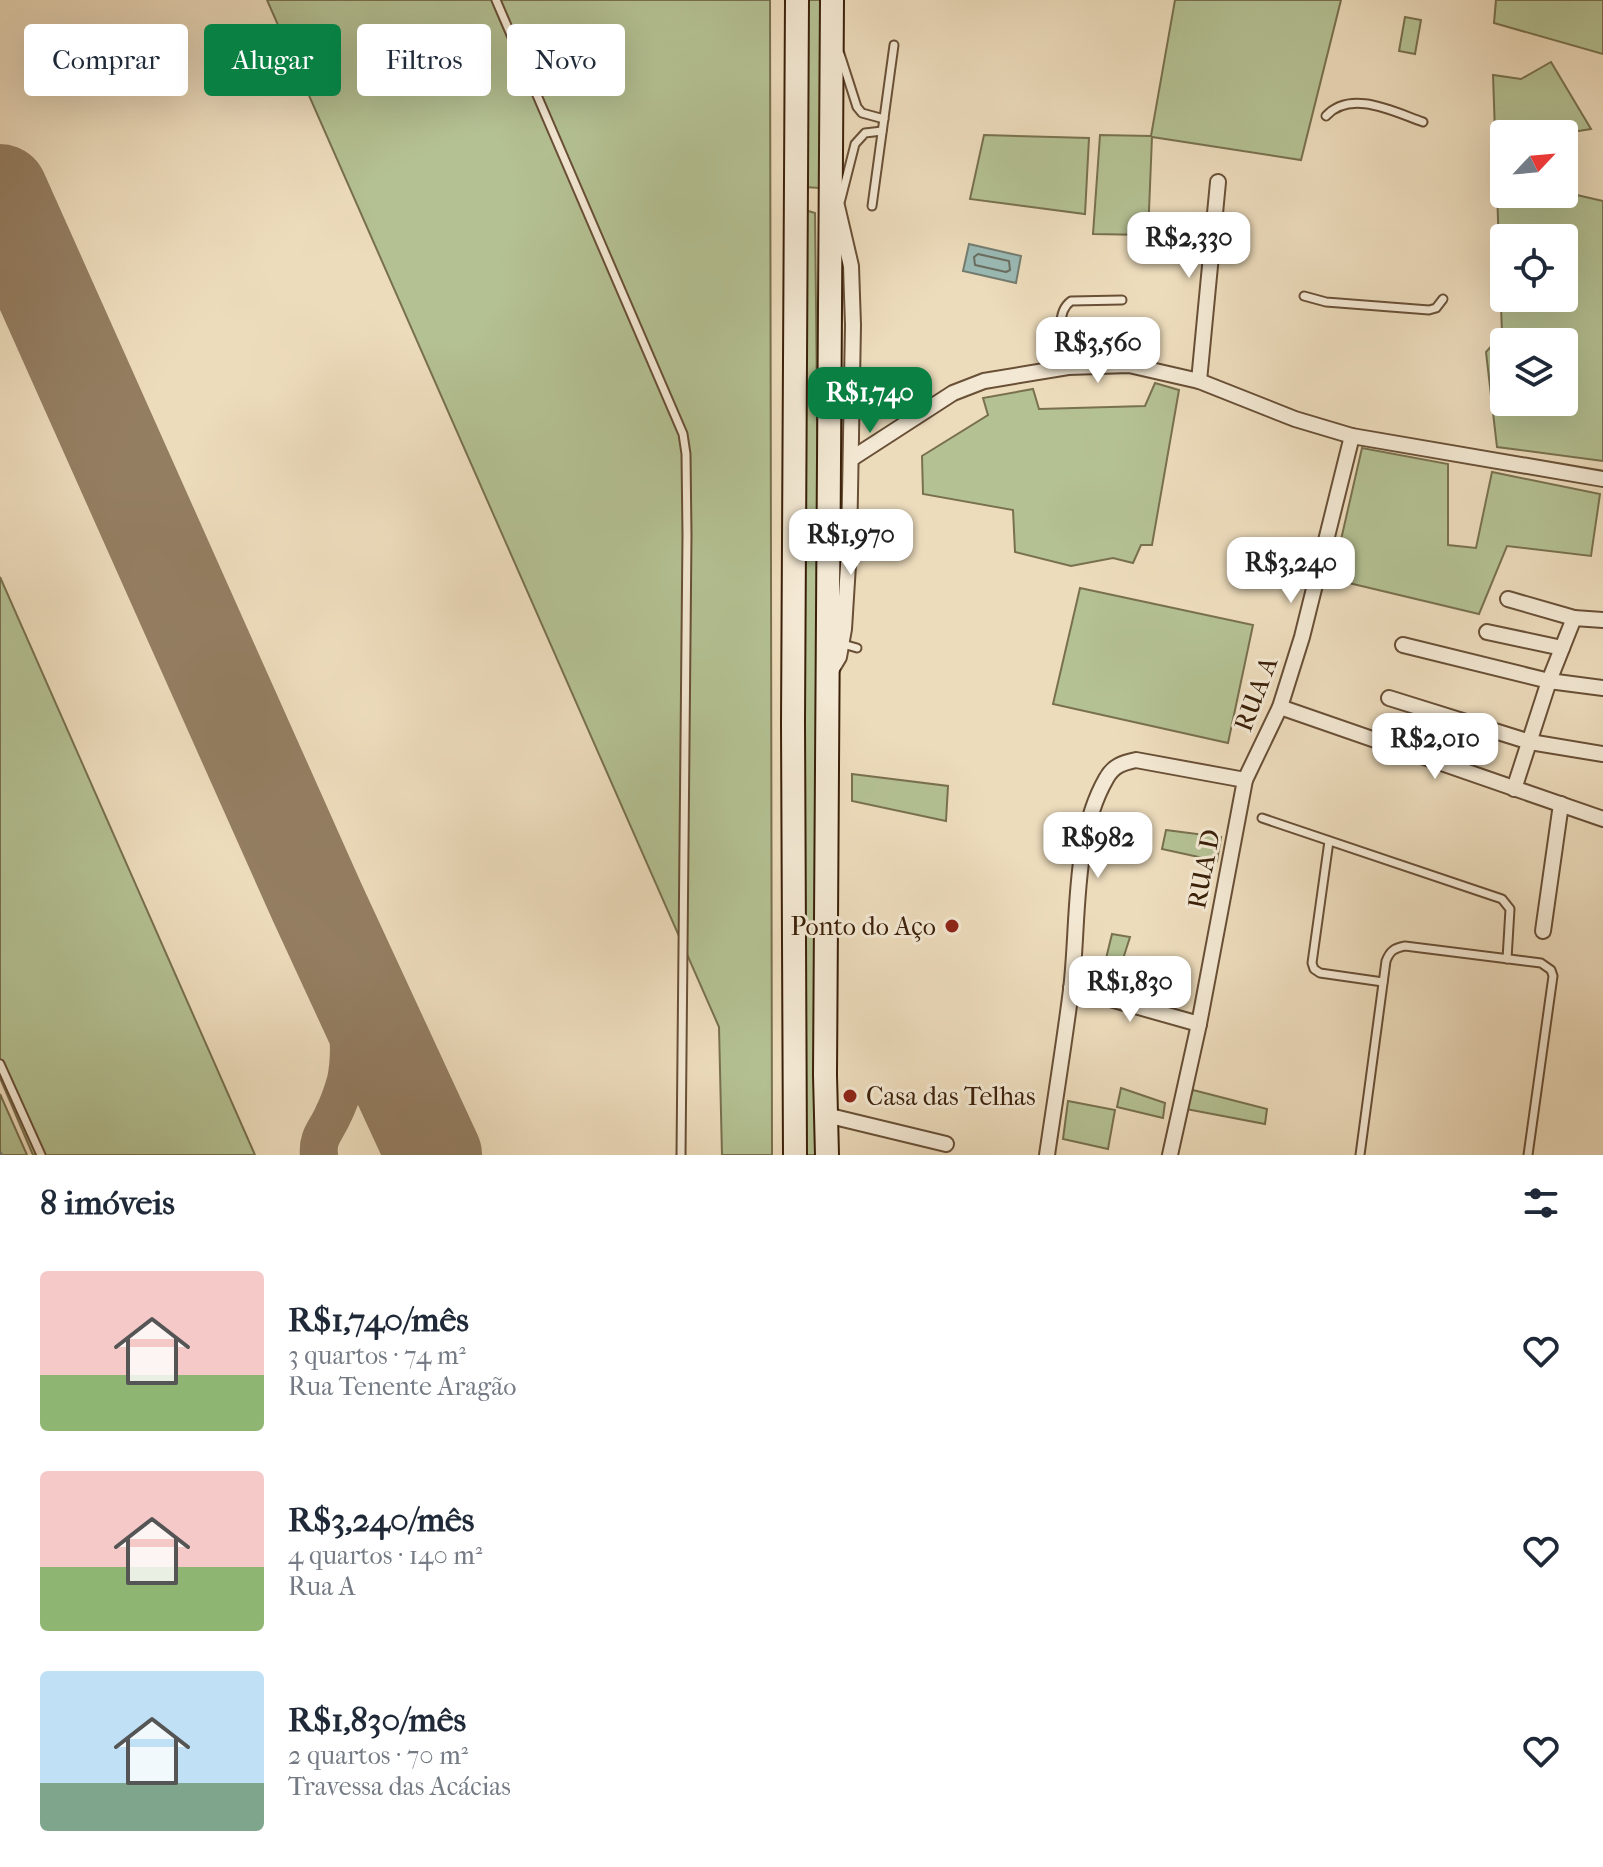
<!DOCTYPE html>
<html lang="pt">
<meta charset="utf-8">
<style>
body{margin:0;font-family:"IM FELL French Canon",serif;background:#f2f2f3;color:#1f2937;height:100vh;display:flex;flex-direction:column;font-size:30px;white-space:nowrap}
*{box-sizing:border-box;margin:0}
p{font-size:26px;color:#747a83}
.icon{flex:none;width:44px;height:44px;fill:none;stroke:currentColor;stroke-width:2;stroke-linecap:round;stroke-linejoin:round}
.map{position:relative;height:1155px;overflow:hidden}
.panel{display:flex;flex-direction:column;background:#fff;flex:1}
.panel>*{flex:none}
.banner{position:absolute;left:24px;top:24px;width:800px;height:72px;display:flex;gap:16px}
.needle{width:52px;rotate:64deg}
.controls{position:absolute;left:1490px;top:120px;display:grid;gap:16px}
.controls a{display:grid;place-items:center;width:88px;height:88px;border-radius:8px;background:#fff;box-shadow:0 8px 32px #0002;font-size:40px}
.price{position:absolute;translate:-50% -68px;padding:0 18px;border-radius:16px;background:#fff;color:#222;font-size:26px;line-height:52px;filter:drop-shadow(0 2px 4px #0008)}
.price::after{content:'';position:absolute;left:50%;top:48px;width:24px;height:18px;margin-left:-12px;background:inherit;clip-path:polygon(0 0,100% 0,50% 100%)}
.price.selected{background:#0b8043;color:#fff}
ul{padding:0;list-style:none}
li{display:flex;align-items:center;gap:24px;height:200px;padding:0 40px}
li span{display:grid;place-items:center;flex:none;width:224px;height:160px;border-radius:8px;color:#555}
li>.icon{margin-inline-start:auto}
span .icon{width:96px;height:96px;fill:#fffc;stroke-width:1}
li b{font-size:34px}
h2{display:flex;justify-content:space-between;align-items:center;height:96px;padding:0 40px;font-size:34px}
.tag{padding:0 28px;border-radius:8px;background:#fff;box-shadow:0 8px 32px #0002;font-size:28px;line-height:72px}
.tag.selected{background:#0b8043;color:#fff}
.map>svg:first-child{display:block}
</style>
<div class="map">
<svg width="1603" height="1155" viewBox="0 0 1603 1155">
<rect width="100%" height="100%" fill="#eddcbc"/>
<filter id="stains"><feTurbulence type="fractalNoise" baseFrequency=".0025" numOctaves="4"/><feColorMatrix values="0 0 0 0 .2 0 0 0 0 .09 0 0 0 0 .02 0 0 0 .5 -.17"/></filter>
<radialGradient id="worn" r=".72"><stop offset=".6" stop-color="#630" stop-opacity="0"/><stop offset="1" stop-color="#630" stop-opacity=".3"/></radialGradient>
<!-- green -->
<g fill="#b4c193" stroke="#78704e" stroke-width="2" fill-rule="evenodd">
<path d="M267,0H770L772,1155H722L719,1027Z"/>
<path d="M806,0H822L820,188L804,187Z"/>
<path d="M1175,0H1341L1301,160L1152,137L1148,235L1093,234L1100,135L1151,136Z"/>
<path d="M1496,0H1603V54L1494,23Z"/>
<path d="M1405,17L1421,20L1415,54L1399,51Z"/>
<path d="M1551,62L1591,129L1560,134H1504V194L1564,192L1603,201V461L1497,447L1486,352L1502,334L1493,75L1521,79ZM1504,238H1564V298H1504ZM1504,342H1564V402H1504Z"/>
<path d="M984,135L1089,138L1085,214L970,199Z"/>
<path d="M805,210L815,213L820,680V1155H801Z"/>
<path d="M1155,383L1179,390L1152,545H1141L1133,563L1113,558L1071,566L1015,552L1013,510L923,494L922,456L988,415L983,398L1033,389L1039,409L1145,406Z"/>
<path d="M1362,448L1448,464V545L1476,548L1492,472L1600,494L1591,556L1507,546L1479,614L1332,579Z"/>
<path d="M0,577L255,1155H33L0,1078Z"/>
<path d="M1080,588L1253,625L1228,743L1053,704Z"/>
<path d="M852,774L948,786L946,821L852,801Z"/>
<path d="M1166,830L1221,837L1217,861L1162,849Z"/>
<path d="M1112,934L1130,937L1116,981L1101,979Z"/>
<path d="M1121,1088L1165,1103L1163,1118L1117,1107Z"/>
<path d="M1193,1090L1267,1109L1265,1124L1186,1109Z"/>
<path d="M0,1094L27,1155H0Z"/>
<path d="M1068,1101L1115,1110L1108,1149L1063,1139Z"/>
</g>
<!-- water -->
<path fill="#9abab5" stroke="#747c70" stroke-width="2" d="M969,244L1021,256L1016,283L963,271Z"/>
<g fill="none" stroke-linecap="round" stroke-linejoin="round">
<!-- shore -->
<path stroke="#6a6d5f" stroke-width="2" d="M978,254L1009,261L1010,270L1006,272L975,265L974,257Z"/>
<!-- stream -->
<path stroke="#747c70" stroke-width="4" d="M0,1153L1,1155"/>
<!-- taxiway -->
<g stroke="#947e62" stroke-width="38">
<path d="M317,902C334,951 357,1028 346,1080C343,1091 338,1105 333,1115C326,1131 317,1137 319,1155"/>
<path d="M419,1121V1155"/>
</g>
<!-- runway -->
<path stroke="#947e62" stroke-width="96" d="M0,192L317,902L434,1155"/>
<defs>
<g id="service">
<path d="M496,0L683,434L686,454L687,535L681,1155"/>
<path d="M840,54L857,107L862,113L884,119"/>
<path d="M1326,116C1351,89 1394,112 1423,122"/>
<path d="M840,203L855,144L865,133L882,131"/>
<path d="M872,206L894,45"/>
<path d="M1304,296L1326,302L1429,310L1436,308L1443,299"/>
<path d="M1061,336L1114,332"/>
<path d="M1068,367C1065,347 1052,315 1071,301L1122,300"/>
<path d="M843,644L857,648"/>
<path d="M1262,818L1502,899L1510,909L1507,959"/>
<path d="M1329,841L1312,963L1314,969L1320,973L1383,982"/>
<path d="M0,1064L41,1155"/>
<path d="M1360,1155L1386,961C1390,951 1394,948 1405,946L1541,963L1551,970L1553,976L1528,1155"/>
</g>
<g id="minor">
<path d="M1199,381L1218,182"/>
<path d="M851,459L953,393L984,381L1068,367L1129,365L1199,381L1295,419L1352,436L1603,479"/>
<path d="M1508,599L1574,618"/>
<path d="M1487,632L1562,648"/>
<path d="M1403,645L1549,681L1603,688"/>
<path d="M830,672L839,657L844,629L849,549L853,325L851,266L837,206"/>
<path d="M1389,698L1530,742L1603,754"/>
<path d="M1280,707L1603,819"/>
<path d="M1514,789L1549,681L1574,618L1603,620"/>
<path d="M1543,931L1561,804"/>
<path d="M1071,988L1199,1024"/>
<path d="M826,1115L946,1144"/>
<path d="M1047,1155C1055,1100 1064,1045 1071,990C1079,924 1072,838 1106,779C1113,766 1122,763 1136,760L1245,780"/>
<path d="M1170,1155L1199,1024L1245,780L1280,707L1302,637L1352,436"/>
</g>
<g id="secondary">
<path d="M795,1155L793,723L797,0"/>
<path d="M827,1155L825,1075L832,0"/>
</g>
</defs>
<!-- service casing -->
<use href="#service" stroke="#684f36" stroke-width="11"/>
<!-- minor casing -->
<use href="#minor" stroke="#684f36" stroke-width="18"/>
<!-- secondary casing -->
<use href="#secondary" stroke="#3b2009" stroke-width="26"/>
<!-- service -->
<use href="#service" stroke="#f3e8d3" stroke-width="7"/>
<!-- minor -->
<use href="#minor" stroke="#f3e8d3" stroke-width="14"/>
<!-- secondary -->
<use href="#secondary" stroke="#f3e8d3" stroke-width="22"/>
</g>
<!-- markers -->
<g fill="#8f2418" stroke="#f3e8d3" stroke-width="3">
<circle cx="952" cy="926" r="8"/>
<circle cx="850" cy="1096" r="8"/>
</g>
<g text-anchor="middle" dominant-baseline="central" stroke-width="6" stroke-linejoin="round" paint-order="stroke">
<!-- street labels -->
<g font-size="26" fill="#3b2009" stroke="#f3e8d3">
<text transform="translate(1256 694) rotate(-69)">RUA A</text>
<text transform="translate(1204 869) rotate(-79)">RUA D</text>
</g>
<!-- poi labels -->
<g font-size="26" fill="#3b2009" stroke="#f3e8d3" text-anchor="end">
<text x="936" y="926">Ponto do Aço</text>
<text x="866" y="1096" text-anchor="start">Casa das Telhas</text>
</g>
</g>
<rect width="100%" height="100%" filter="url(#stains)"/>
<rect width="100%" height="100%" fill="url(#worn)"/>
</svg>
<div class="controls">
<a><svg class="needle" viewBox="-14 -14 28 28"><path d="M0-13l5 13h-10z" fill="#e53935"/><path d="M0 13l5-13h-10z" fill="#747a83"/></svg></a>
<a><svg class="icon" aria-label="locate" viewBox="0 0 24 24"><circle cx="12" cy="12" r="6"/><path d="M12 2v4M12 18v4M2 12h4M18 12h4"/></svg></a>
<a><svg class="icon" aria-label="layers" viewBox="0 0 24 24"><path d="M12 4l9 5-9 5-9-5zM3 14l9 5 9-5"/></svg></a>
</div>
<b class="price" style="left:1189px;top:280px">R$2,330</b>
<b class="price" style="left:1098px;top:385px">R$3,560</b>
<b class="price selected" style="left:870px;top:435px">R$1,740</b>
<b class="price" style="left:851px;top:577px">R$1,970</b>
<b class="price" style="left:1291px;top:605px">R$3,240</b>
<b class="price" style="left:1435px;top:781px">R$2,010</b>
<b class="price" style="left:1098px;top:880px">R$982</b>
<b class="price" style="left:1130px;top:1024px">R$1,830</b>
<div class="banner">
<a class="tag">Comprar</a>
<a class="tag selected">Alugar</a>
<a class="tag">Filtros</a>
<a class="tag">Novo</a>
</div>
</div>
<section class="panel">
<h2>8 imóveis<svg class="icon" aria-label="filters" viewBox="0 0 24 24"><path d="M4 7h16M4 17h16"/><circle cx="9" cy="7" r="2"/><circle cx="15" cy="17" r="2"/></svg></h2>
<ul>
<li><span style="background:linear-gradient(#f6c9c9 65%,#8fb573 0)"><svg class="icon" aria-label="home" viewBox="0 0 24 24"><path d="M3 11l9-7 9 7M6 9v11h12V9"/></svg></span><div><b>R$1,740/mês</b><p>3 quartos · 74 m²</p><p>Rua Tenente Aragão</p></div><svg class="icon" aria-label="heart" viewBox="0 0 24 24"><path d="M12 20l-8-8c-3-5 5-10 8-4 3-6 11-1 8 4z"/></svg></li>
<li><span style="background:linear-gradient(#f6c9c9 60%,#8fb573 0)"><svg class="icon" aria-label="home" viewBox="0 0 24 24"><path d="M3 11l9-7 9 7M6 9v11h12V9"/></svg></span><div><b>R$3,240/mês</b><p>4 quartos · 140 m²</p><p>Rua A</p></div><svg class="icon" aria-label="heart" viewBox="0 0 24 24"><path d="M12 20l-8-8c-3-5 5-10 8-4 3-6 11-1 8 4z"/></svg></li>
<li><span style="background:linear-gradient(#bfe0f5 70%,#7fa58c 0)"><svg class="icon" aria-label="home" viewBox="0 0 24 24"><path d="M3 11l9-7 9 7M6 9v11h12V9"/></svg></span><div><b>R$1,830/mês</b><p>2 quartos · 70 m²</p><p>Travessa das Acácias</p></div><svg class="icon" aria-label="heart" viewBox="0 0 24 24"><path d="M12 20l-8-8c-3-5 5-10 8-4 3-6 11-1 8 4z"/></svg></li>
</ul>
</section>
